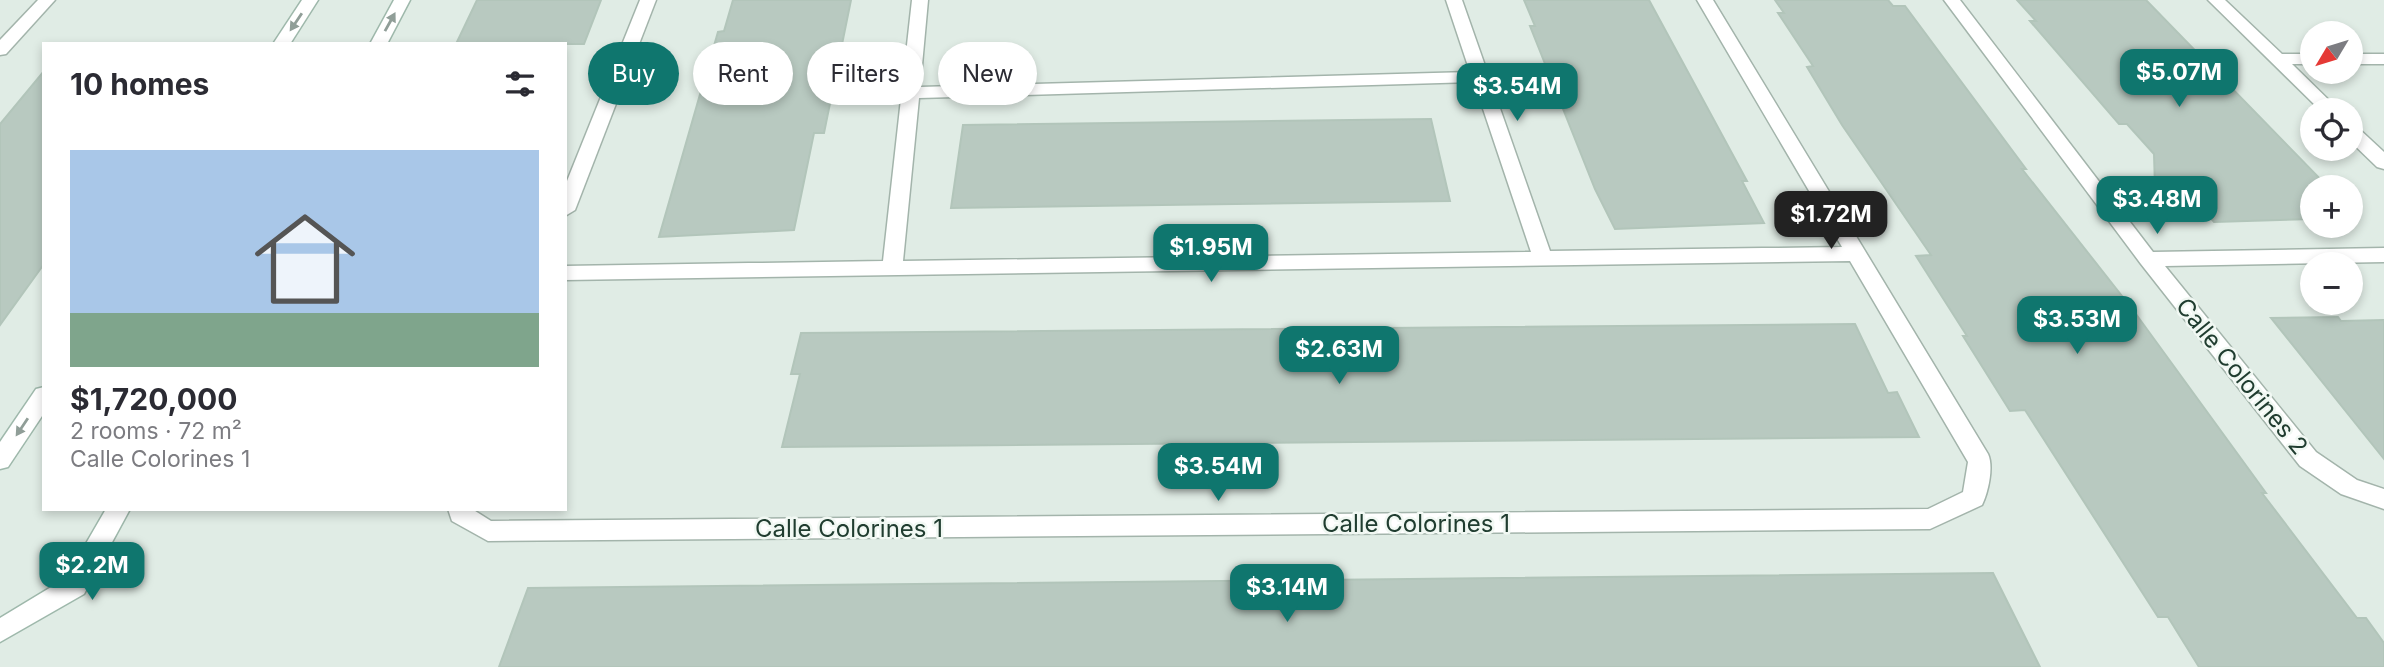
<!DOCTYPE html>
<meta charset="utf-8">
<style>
body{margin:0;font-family:Inter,sans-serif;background:#f2f2f3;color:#2b2b33;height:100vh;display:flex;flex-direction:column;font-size:26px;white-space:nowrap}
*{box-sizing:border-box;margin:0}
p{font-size:23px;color:#7c7c81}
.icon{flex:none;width:38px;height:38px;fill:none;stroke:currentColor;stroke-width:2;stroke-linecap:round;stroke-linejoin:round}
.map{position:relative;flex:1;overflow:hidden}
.side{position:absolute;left:42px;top:42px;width:525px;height:469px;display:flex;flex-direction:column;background:#fff;border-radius:0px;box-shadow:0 4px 10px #0003}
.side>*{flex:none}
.top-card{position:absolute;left:588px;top:42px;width:665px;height:63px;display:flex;gap:14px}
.needle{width:46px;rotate:232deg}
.tools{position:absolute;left:2300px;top:21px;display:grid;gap:14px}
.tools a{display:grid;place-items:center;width:63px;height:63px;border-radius:50%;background:#fff;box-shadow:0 4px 10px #0003;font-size:35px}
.price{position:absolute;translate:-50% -60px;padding:0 16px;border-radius:14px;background:#0f766e;color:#fff;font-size:23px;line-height:46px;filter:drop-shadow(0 2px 4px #0008)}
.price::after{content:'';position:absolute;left:50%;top:42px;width:21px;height:16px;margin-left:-10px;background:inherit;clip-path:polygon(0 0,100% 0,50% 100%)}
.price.active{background:#222;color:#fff}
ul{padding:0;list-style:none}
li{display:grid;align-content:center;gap:14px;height:371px;padding:0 28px}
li+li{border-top:2px solid #e1e1e2}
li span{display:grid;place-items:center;height:217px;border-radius:0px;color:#555}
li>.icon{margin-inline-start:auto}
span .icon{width:126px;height:126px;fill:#fffc;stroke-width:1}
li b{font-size:30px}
h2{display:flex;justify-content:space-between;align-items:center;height:84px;padding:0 28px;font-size:30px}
.chip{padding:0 24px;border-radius:32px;background:#fff;box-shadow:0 4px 10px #0003;font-size:24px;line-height:63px}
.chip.active{background:#0f766e;color:#fff}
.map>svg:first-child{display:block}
</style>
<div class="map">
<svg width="2384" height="667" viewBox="0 0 2384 667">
<rect width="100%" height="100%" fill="#e0ece5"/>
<!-- building -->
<g fill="#b8c9c0" stroke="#b2c5ba" stroke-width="2">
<path d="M477,0H601L584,44H456Z"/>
<path d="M733,0H851L824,133H814L794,230L659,237L718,32L724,31Z"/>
<path d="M1524,0H1649L1747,181H1742L1764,223L1615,229L1595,189L1530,26H1535Z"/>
<path d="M1775,0H1888L1893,6H1905L2026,169H2022L2133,310L2266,493H2262L2357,618H2366L2384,643V667H2199L2168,617H2158L2025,410L2010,411L1963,336H1967L1916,256L1931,255L1842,125L1807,67L1813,66L1778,13H1784Z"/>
<path d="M2017,0H2146L2328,187H2312V219L2214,222L2184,187H2155L2154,154L2127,124H2119L2030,21H2036Z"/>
<path d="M44,71V264L0,325V124Z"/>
<path d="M1431,119L1450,201L951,208L963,125Z"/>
<path d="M2338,317L2341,321L2384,320V459L2271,318Z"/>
<path d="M1855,324L1888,393L1897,392L1919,437L782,447L800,374H791L801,333Z"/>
<path d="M1993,573L2040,667H499L528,588Z"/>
</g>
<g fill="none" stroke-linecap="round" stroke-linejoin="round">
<defs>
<g id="street">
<path d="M38,0H55L6,54L0,55V40Z"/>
<path d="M640,0H656L575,210L565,216V186Z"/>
<path d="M912,0H928L920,87L1470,72L1446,0H1462L1550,251L1842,247L1697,0H1713L1988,454C1994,467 1988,493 1982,505L1930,529L488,541L452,521L448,509H472L491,521L1928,509L1963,492L1968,462L1850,261L565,280V266L883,261ZM1474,82L1531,252L903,261L919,98Z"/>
<path d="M1944,0H1960L2153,252L2384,248V262L2165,266L2316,452L2357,480L2384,489V509L2341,494L2300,466L2141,264Z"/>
<path d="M2208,0H2225L2282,54H2312V64H2292L2339,110H2320Z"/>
<rect x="2350" y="54" width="34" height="10"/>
<path d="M2350,124L2356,126L2384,152V169L2377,167L2350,141Z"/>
</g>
<g id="secondary">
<path d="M302,0H318L290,44H273Z"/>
<path d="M394,0H410L387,44H370Z"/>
<path d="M44,387V413L8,467L0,469V442L36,389Z"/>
<path d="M106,509H130L84,594L0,642V618L66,578Z"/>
</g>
</defs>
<!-- street casing -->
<use href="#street" stroke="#a3b4ab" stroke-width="3"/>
<!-- secondary casing -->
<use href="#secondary" stroke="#9eb8ab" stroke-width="3"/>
<!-- street -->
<use href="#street" fill="#fff" fill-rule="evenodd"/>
<!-- secondary -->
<use href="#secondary" fill="#fff" fill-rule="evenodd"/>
</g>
<!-- one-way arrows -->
<defs><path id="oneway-solid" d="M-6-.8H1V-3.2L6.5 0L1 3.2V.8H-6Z" transform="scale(1.75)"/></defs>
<g fill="#909e98">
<use href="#oneway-solid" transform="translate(296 22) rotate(124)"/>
<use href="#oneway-solid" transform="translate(390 22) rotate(-61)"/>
<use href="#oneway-solid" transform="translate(22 427) rotate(124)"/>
</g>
<g text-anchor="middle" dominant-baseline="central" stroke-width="5" stroke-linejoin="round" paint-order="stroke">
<!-- street labels -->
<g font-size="24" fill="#203d30" stroke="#f1f8f3">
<text transform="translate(2242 376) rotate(51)">Calle Colorines 2</text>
<text x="1416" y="523">Calle Colorines 1</text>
<text x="849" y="528">Calle Colorines 1</text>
</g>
</g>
</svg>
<div class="tools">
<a><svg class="needle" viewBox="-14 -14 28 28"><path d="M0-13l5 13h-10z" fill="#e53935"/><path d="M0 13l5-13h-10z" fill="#7c7c81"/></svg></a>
<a><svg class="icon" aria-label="locate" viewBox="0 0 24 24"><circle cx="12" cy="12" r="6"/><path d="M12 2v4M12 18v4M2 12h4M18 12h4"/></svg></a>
<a>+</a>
<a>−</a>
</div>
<b class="price" style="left:2179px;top:109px">$5.07M</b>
<b class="price" style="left:1517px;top:123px">$3.54M</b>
<b class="price" style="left:2157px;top:236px">$3.48M</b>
<b class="price active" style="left:1831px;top:251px">$1.72M</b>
<b class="price" style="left:1211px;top:284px">$1.95M</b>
<b class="price" style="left:2077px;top:356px">$3.53M</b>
<b class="price" style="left:1339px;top:386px">$2.63M</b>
<b class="price" style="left:1218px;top:503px">$3.54M</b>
<b class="price" style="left:92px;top:602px">$2.2M</b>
<b class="price" style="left:1287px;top:624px">$3.14M</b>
<div class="top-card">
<a class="chip active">Buy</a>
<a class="chip">Rent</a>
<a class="chip">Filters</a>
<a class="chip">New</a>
</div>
<section class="side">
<h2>10 homes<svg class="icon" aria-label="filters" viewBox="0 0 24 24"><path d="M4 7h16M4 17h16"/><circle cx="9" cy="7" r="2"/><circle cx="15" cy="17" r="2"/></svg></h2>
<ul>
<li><span style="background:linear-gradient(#a9c7e8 75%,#7fa58c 0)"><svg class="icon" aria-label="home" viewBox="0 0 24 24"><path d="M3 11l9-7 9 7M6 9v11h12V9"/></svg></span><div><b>$1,720,000</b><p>2 rooms · 72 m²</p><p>Calle Colorines 1</p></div></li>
</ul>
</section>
</div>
